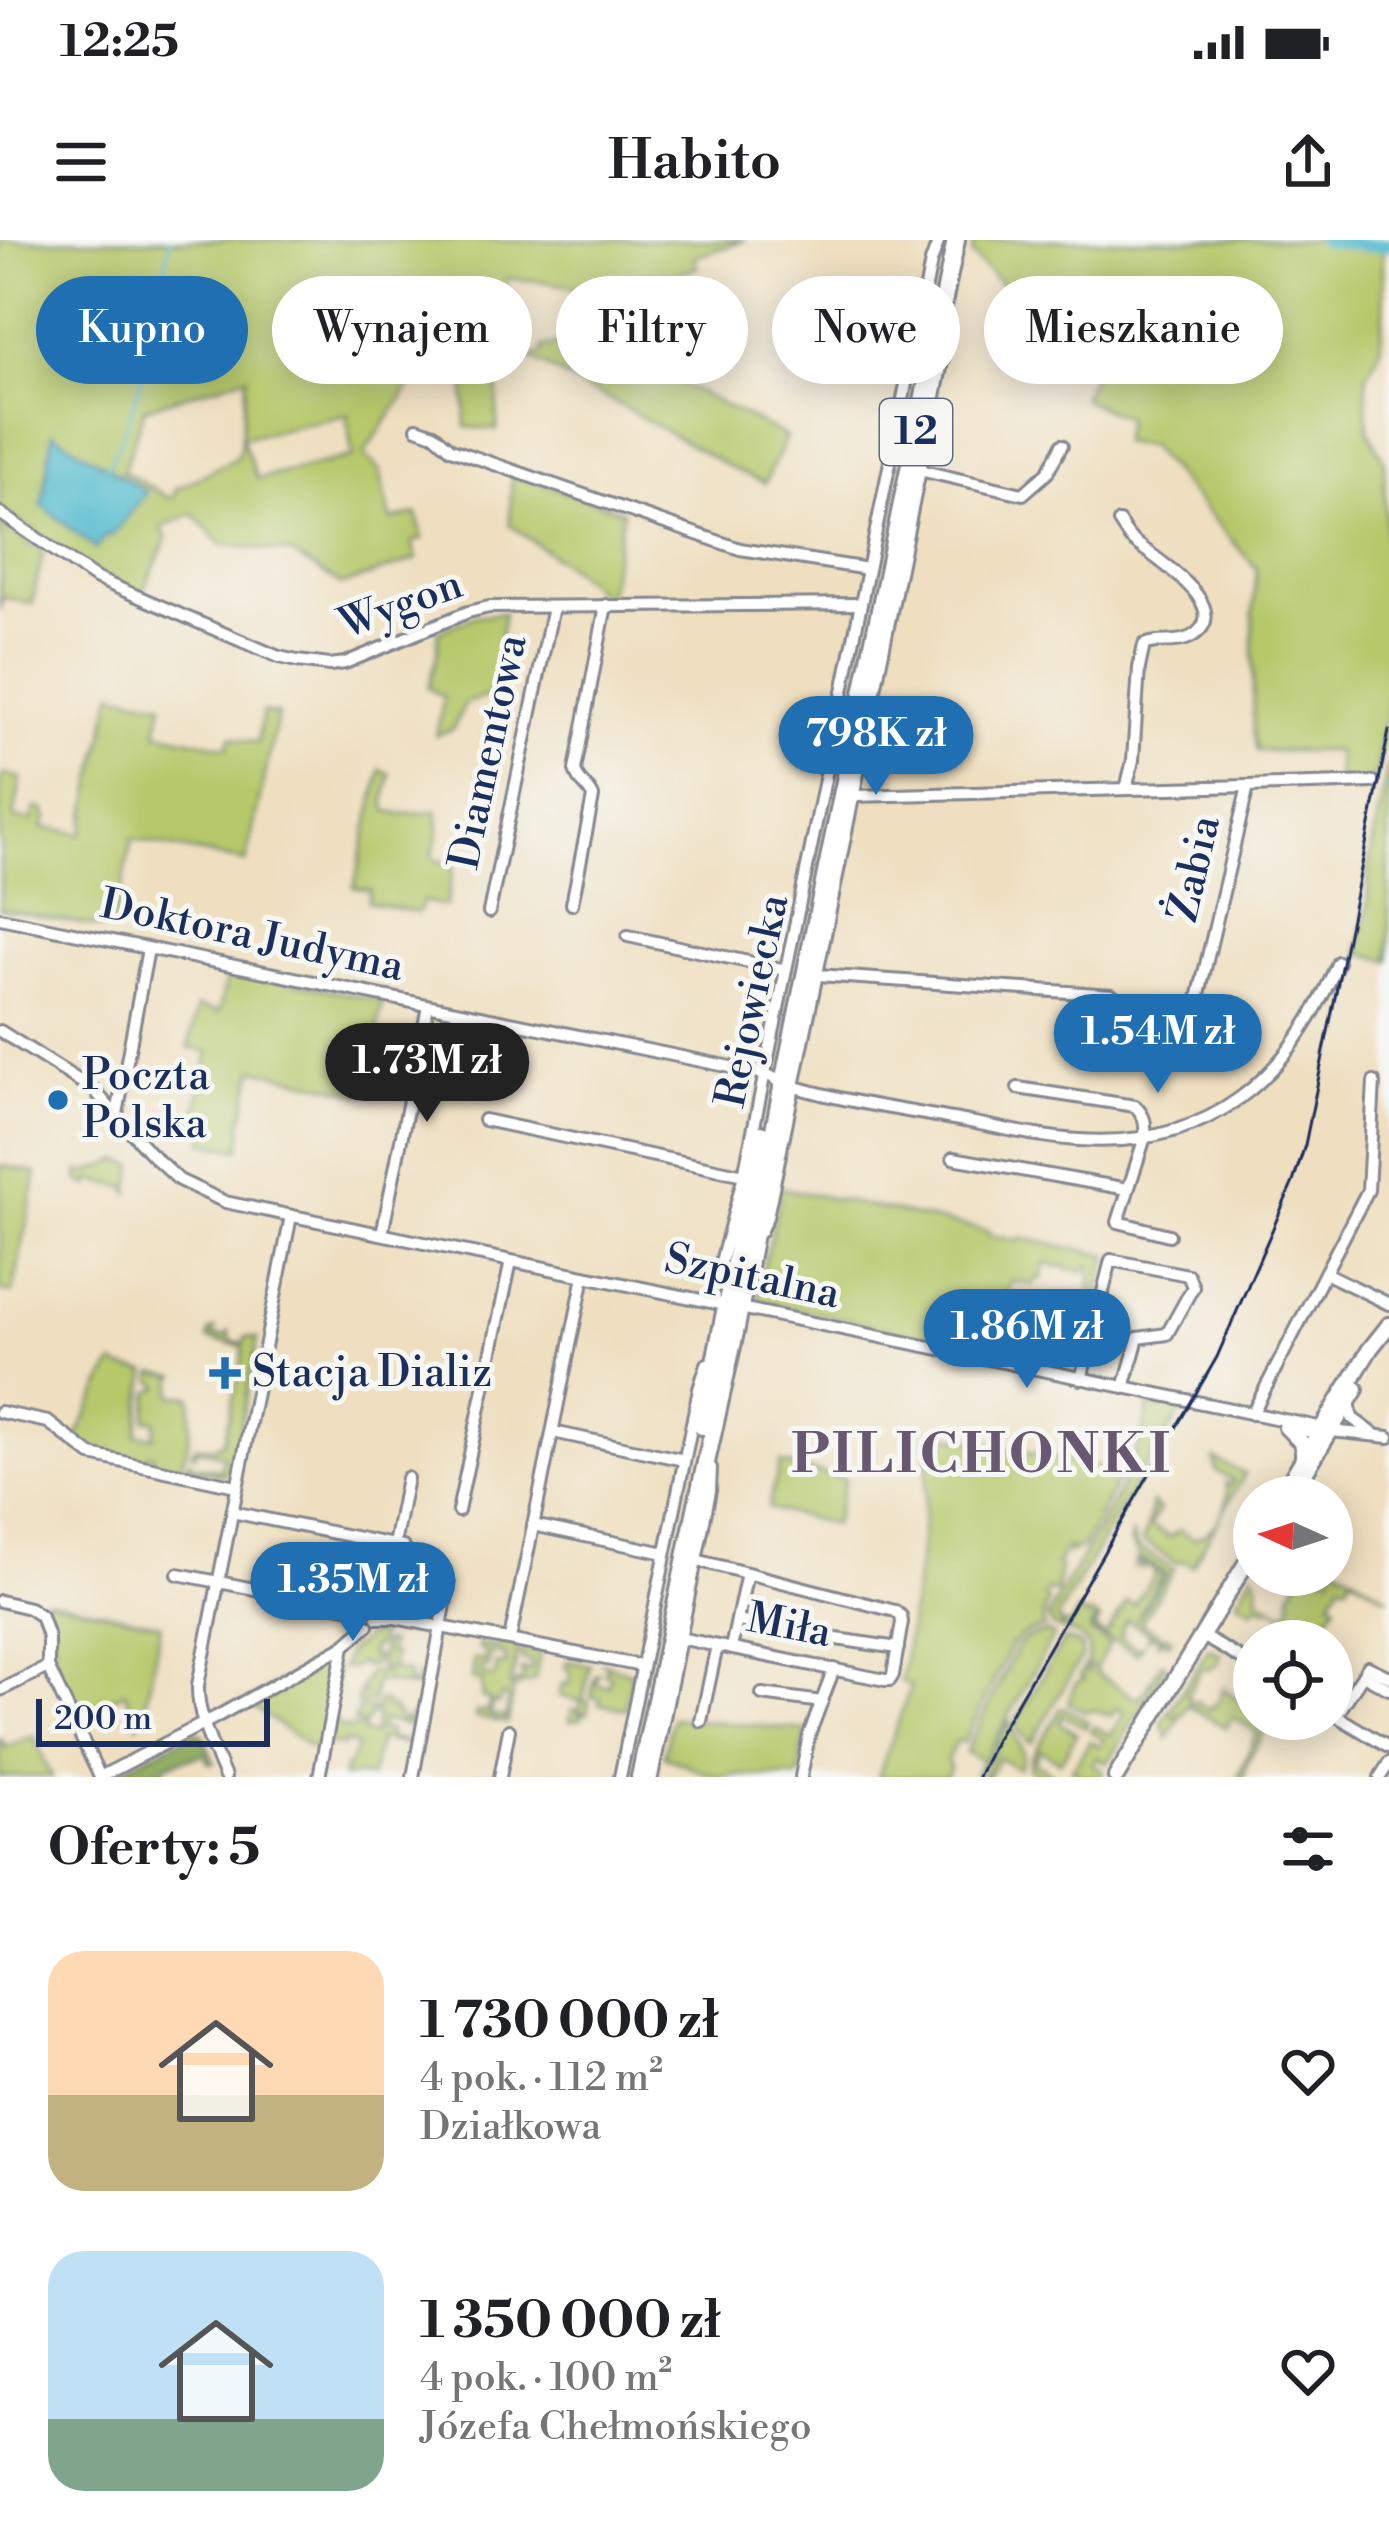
<!DOCTYPE html>
<html lang="pl">
<meta charset="utf-8">
<style>
body{margin:0;font-family:"Libre Bodoni",serif;background:#f2f2f2;color:#202124;height:100vh;display:flex;flex-direction:column;font-size:45px;white-space:nowrap}
*{box-sizing:border-box;margin:0}
p{font-size:39px;color:#757577}
.icon{flex:none;width:66px;height:66px;fill:none;stroke:currentColor;stroke-width:2;stroke-linecap:round;stroke-linejoin:round}
.map{position:relative;height:1537px;overflow:hidden}
.side{display:flex;flex-direction:column;background:#fff;flex:1}
.side>*{flex:none}
.hud{position:absolute;left:36px;top:36px;width:1317px;height:108px;display:flex;gap:24px}
.needle{width:78px;rotate:273deg}
.controls{position:absolute;left:1233px;top:1236px;display:grid;gap:24px}
.controls a{display:grid;place-items:center;width:120px;height:120px;border-radius:50%;background:#fff;box-shadow:0 6px 30px #0003;font-size:60px}
.scale{position:absolute;left:36px;bottom:30px;width:234px;box-sizing:border-box;padding-left:12px;border:6px solid #1b2f5e;border-top:0;font-size:33px;line-height:42px;white-space:nowrap;color:#1b2f5e;-webkit-text-stroke:9px #f6f6f2;paint-order:stroke}
.price{position:absolute;translate:-50% -102px;padding:0 27px;border-radius:42px;background:#1f6fb2;color:#fff;font-size:39px;line-height:78px;filter:drop-shadow(0 3px 6px #0008)}
.price::after{content:'';position:absolute;left:50%;top:72px;width:36px;height:27px;margin-left:-18px;background:inherit;clip-path:polygon(0 0,100% 0,50% 100%)}
.price.selected{background:#222;color:#fff}
ul{padding:0;list-style:none}
li{display:flex;align-items:center;gap:36px;height:300px;padding:0 48px}
li span{display:grid;place-items:center;flex:none;width:336px;height:240px;border-radius:36px;color:#555}
li>.icon{margin-inline-start:auto}
span .icon{width:144px;height:144px;fill:#fffc;stroke-width:1}
li b{font-size:51px}
h2{display:flex;justify-content:space-between;align-items:center;height:144px;padding:0 48px;font-size:51px}
.tag{padding:0 42px;border-radius:54px;background:#fff;box-shadow:0 6px 30px #0003;font-size:42px;line-height:108px}
.tag.selected{background:#1f6fb2;color:#fff}
.status{display:flex;justify-content:space-between;align-items:center;height:84px;padding:0 60px;background:#fff;direction:ltr}
.status svg{height:33px;fill:currentColor}
header{display:flex;justify-content:space-between;align-items:center;height:156px;padding:0 48px;background:#fff;font-size:54px;font-weight:600}
.map>svg:first-child{display:block}
</style>
<div class="status"><b>12:25</b><svg viewBox="0 0 49 12"><path d="M0 12V9h3v3zM5 12V6h3v6zM10 12V3h3v9zM15 12V0h3v12zM26 1h20v11H26zM47 4h2v5h-2z"/></svg></div>
<header><svg class="icon" aria-label="menu" viewBox="0 0 24 24"><path d="M4 6h16M4 12h16M4 18h16"/></svg>Habito<svg class="icon" aria-label="share" viewBox="0 0 24 24"><path d="M12 15V3M7 8l5-5 5 5M5 13v7h14v-7"/></svg></header>
<div class="map">
<svg width="1389" height="1537" viewBox="0 0 1389 1537">
<rect width="100%" height="100%" fill="#f6f6f2"/>
<filter id="ink" filterUnits="userSpaceOnUse"><feTurbulence type="fractalNoise" baseFrequency=".00833" numOctaves="2"/><feDisplacementMap in="SourceGraphic" scale="24" xChannelSelector="R" yChannelSelector="G"/><feConvolveMatrix kernelMatrix="1 2 1 2 8 2 1 2 1" color-interpolation-filters="sRGB"/></filter>
<filter id="wash" filterUnits="userSpaceOnUse"><feTurbulence type="fractalNoise" baseFrequency=".004" numOctaves="4" result="noise"/><feDisplacementMap in="SourceGraphic" scale="48" xChannelSelector="R" yChannelSelector="G"/><feGaussianBlur stdDeviation="2.7" result="paint"/><feColorMatrix in="noise" values="0 0 0 0 0 0 0 0 0 0 0 0 0 0 0 0 0 1.4 0 .05"/><feComposite in="paint" operator="in"/></filter>
<g filter="url(#wash)">
<rect width="100%" height="100%" fill="#efdfc0"/>
<!-- green -->
<g fill="#b6c86b" stroke="#687c64" stroke-width="3" fill-rule="evenodd">
<path d="M0,0H746L694,17L697,27L668,38L665,34L639,48L655,96L610,107L786,197L765,243L733,229L607,158C581,148 556,131 530,118L542,113L543,106C564,106 559,103 570,90L579,87L580,72L574,47C560,44 518,37 506,39L511,124L498,128L497,190L466,187L465,139L416,138L364,214L380,231L391,280L417,274L423,299L412,302L417,319L342,345L290,313L221,304L193,273L161,288L167,298L142,354L93,332L0,269ZM247,136L241,198L347,175L352,217L257,239L242,199L237,217L175,250V256L169,258L123,231L145,168Z"/>
<path d="M979,0H1382L1384,69L1380,110L1366,137L1368,190L1384,220L1389,459L1376,535L1369,539L1338,541L1337,511H1257L1253,492V372L1257,329L1149,206L1121,202L1126,178L1082,159L1093,134L1087,132L1076,114L1052,94L972,15L974,2Z"/>
<path d="M512,233L623,271L607,360L581,336L510,285Z"/>
<path d="M1,283L43,313L32,364L3,357L0,370Z"/>
<path d="M504,373L491,455L465,463L453,489L436,495L444,458L428,447L438,412V392L475,376Z"/>
<path d="M113,453L163,463L157,492L227,507L231,497L257,503L263,472L278,475L246,622L132,599L114,690L0,669V538L6,534L21,538L14,578L32,581L35,568L44,569L47,579L42,587L82,594Z"/>
<path d="M1389,521V721L1359,712L1368,666V629Z"/>
<path d="M381,529L390,534L385,562L387,571L403,574L437,571L439,590L432,617L436,620L454,625L446,666L423,661L418,673L368,662L370,650L354,647Z"/>
<path d="M228,729L383,761L364,854L254,829L241,887L243,889L239,910L203,902L207,884L194,880L209,812L189,807L197,767L219,772Z"/>
<path d="M120,920L135,926L129,953L126,947L91,940L89,946L78,940L79,931L86,933Z"/>
<path d="M0,925L37,933L13,1053L0,1051Z"/>
<path d="M782,948L988,991V995L1019,1001L1021,998L1108,1015L1080,1126H1065L1062,1121H1068C1071,1105 1071,1086 1083,1077L1084,1072L1081,1071L1090,1056L1092,1025L1087,1026L1085,1032L1045,1023L1042,1039L1036,1038L1034,1045L1011,1041L1005,1072L978,1065L973,1086L984,1088L985,1083L1004,1086L1003,1092L1011,1093L1008,1100L1000,1098L998,1093L996,1097L969,1092V1095L974,1099L1005,1105L1008,1115L760,1061L758,1058L759,1043Z"/>
<path d="M215,1089L214,1095L225,1097L229,1092L231,1101L244,1103L246,1097L258,1099L232,1229L222,1235L187,1227L190,1220L192,1225L220,1230L224,1215L196,1208L194,1214L191,1212L195,1206L214,1207L224,1200L243,1115V1106L208,1099L210,1091Z"/>
<path d="M116,1124L121,1128L147,1132L137,1195L154,1197L156,1181L146,1179L150,1152L161,1147L153,1140L154,1133L178,1136L174,1137L173,1155L191,1156C192,1180 190,1208 178,1229L157,1226L153,1223V1215L149,1214L144,1223L98,1214L75,1199L111,1127Z"/>
<path d="M1170,1164L1185,1167L1153,1214L1060,1373L1057,1379L1062,1383L1059,1389L1052,1386L1048,1378L1052,1369H1054V1365C1090,1301 1135,1239 1149,1166L1164,1168Z"/>
<path d="M931,1192L1098,1227L1119,1238L1083,1307L1068,1313L1070,1308L1066,1307L1057,1325L1060,1327L1057,1351L1056,1353L1048,1350L1044,1356L1048,1361L1043,1376L1044,1388L1026,1393L1012,1404L964,1502L956,1501L947,1520L950,1528L946,1537H878L911,1446L901,1442L920,1312Z"/>
<path d="M1214,1219L1245,1234L1192,1326L1184,1321L1176,1323L1142,1301L1146,1293L1152,1263L1159,1270L1150,1286L1170,1297L1179,1290L1195,1299C1216,1289 1232,1267 1226,1243L1230,1245L1233,1240L1216,1231Z"/>
<path d="M780,1223L845,1239L834,1285L768,1268Z"/>
<path d="M1132,1294L1138,1308L1174,1329L1141,1383L1164,1397L1166,1395L1172,1399L1168,1403L1161,1399L1157,1405L1159,1398L1152,1395L1147,1399L1148,1392L1127,1380L1121,1390L1123,1392L1120,1397L1138,1409L1143,1404L1137,1414L1092,1390L1098,1378L1100,1380L1095,1389L1106,1395L1127,1362L1134,1365L1156,1332L1145,1325L1142,1329L1139,1328L1143,1322L1162,1334L1136,1381L1166,1334L1142,1319L1135,1326L1138,1315L1130,1301Z"/>
<path d="M1332,1322L1389,1358L1352,1336L1347,1345L1341,1342L1330,1360L1336,1364L1316,1396L1324,1401H1313L1316,1394L1269,1365L1266,1369L1257,1364L1253,1370L1237,1360L1253,1333L1258,1341V1357L1281,1372H1286L1291,1367V1352L1301,1335H1309L1310,1338L1314,1335H1332Z"/>
<path d="M45,1359L161,1384L145,1467L138,1484L125,1452L78,1475L57,1432L52,1386L43,1369Z"/>
<path d="M1079,1371L1088,1377L1091,1374L1095,1379L1089,1391L1110,1404L1096,1427V1433L1134,1457L1142,1456L1162,1423L1167,1426L1108,1523L1097,1517L1093,1524L1104,1531L1100,1537H1084L1072,1530L1090,1501L1099,1507L1104,1500L1091,1491L1093,1488L1096,1487L1111,1495L1125,1473L1116,1468L1111,1476L1093,1470L1086,1472L1068,1462L1075,1444L1084,1439L1080,1436L1084,1427L1087,1433L1091,1427L1086,1425C1096,1402 1080,1395 1061,1390L1064,1384L1070,1386Z"/>
<path d="M381,1386L377,1406H373L370,1416L381,1418L382,1402L390,1403L388,1413L394,1415L391,1429L409,1433L408,1444L415,1445L418,1435L427,1437L425,1450L376,1440L372,1462L357,1463L358,1454H366L360,1452L368,1433L379,1431L386,1434L387,1430L381,1429V1424L372,1423L370,1426L357,1424L350,1429L342,1428L348,1412Z"/>
<path d="M1047,1392L1054,1395L975,1537L982,1520L966,1512L1017,1407L1027,1398Z"/>
<path d="M1064,1399L1081,1406L1082,1416L1032,1502H1029L1016,1487V1482Z"/>
<path d="M499,1403L516,1406L518,1411L510,1447H514L516,1442L522,1440L524,1433L520,1432L521,1429L530,1431L532,1423L522,1420V1410L540,1413L535,1440L514,1448L508,1483L493,1481L494,1476L506,1478L508,1457L501,1456L499,1464L493,1463L489,1480L475,1477L476,1472H487L490,1460L482,1458V1441L472,1439L474,1420L484,1421L485,1411L478,1409L479,1404L493,1406L488,1428L482,1427L481,1433L491,1438L495,1436L497,1424L506,1425V1415L496,1413Z"/>
<path d="M1209,1408L1221,1414L1218,1423L1209,1430L1202,1428L1187,1456L1191,1460L1182,1475L1172,1474L1179,1479L1168,1498L1162,1483Z"/>
<path d="M323,1418L336,1430L320,1514L246,1462Z"/>
<path d="M567,1421L590,1425L583,1460L589,1462L587,1474L583,1473L581,1479L570,1481L572,1469L577,1470L580,1476V1461L559,1456L562,1444L568,1445L571,1431L565,1428Z"/>
<path d="M600,1422L632,1433L626,1469L599,1464L600,1458L591,1457L595,1436L599,1434L595,1444L609,1446L611,1436L605,1434L607,1426Z"/>
<path d="M1223,1448L1246,1465L1254,1452V1479H1270C1262,1505 1248,1510 1244,1537H1238L1257,1492L1233,1477L1226,1488L1191,1467L1197,1461L1209,1470L1212,1465L1216,1466Z"/>
<path d="M378,1461L385,1462V1467L393,1468V1472L398,1474V1479L408,1481L409,1476L419,1478L418,1487L382,1481L380,1490L389,1492L388,1498L408,1503L410,1496L416,1497L414,1506L379,1499L371,1537L355,1535L343,1537L345,1527H348L357,1506L345,1501L343,1506L328,1503L333,1479L341,1487L354,1489L364,1486L363,1493L374,1495L377,1477L374,1474L371,1473L365,1484L354,1482L359,1467L376,1470Z"/>
<path d="M1066,1468L1088,1482L1085,1488L1063,1475L1059,1482L1077,1494L1060,1522L1041,1510L1034,1522L1053,1534L1051,1537H1039L1029,1529L1030,1520L1057,1475L1060,1469Z"/>
<path d="M672,1478L807,1490L798,1537L734,1535L717,1537L664,1516Z"/>
<path d="M1009,1482C1014,1501 1031,1509 1018,1529L999,1518L988,1537H982Z"/>
<path d="M34,1496L52,1537H0V1497L5,1507Z"/>
</g>
<!-- forest -->
<path fill="#90ac5f" stroke="#566e5e" stroke-width="3" d="M195,1492L203,1495L214,1523L207,1522L205,1514L164,1525L165,1532L159,1534L157,1530L145,1534V1537H106Z"/>
<!-- water -->
<path fill="#50bacd" stroke="#367496" stroke-width="3" d="M53,193L147,252L112,296L107,294L96,309L42,265Z"/>
<g fill="none" stroke-linecap="round" stroke-linejoin="round">
<!-- stream -->
<path stroke="#50bacd" stroke-width="3" d="M107,229C143,158 157,77 170,0"/>
<!-- river -->
<path stroke="#50bacd" stroke-width="14" d="M1324,0L1365,5L1389,4"/>
</g>
</g>
<g filter="url(#ink)">
<g fill="none" stroke-linecap="round" stroke-linejoin="round">
<defs>
<g id="minor">
<path d="M417,188L434,194L451,209L740,309L868,329"/>
<path d="M919,230L1023,254L1047,233L1062,205"/>
<path d="M0,273L95,338L279,417L297,421L330,425L345,423L468,372L489,367L861,364"/>
<path d="M1119,282C1122,287 1126,293 1130,298C1148,315 1241,367 1191,397C1176,405 1158,398 1144,405L1139,428L1133,520L1126,549"/>
<path d="M1248,546L1373,542"/>
<path d="M853,556L1248,546L1189,797"/>
<path d="M572,664L593,557C589,546 577,542 575,530L606,365"/>
<path d="M489,672L553,367"/>
<path d="M0,678L765,834C774,837 780,843 789,845C848,863 910,871 970,882C1006,889 1042,898 1079,900C1211,909 1290,838 1338,722"/>
<path d="M628,696L786,730"/>
<path d="M817,735L1112,755"/>
<path d="M0,791L94,850L150,913L179,940L225,962L1328,1189"/>
<path d="M1018,848L1135,866C1145,876 1146,883 1145,897L1118,982L1169,995"/>
<path d="M117,874L148,709"/>
<path d="M484,880L744,935"/>
<path d="M953,918L1128,949"/>
<path d="M760,992L767,977L782,905L948,93L937,92"/>
<path d="M382,994L428,766"/>
<path d="M722,1018L744,935L931,22L939,0"/>
<path d="M1325,1033L1389,1064"/>
<path d="M1081,1139L1111,1020L1188,1035L1193,1047L1167,1094L1138,1098L1124,1148"/>
<path d="M1349,1161L1352,1178L1374,1194"/>
<path d="M0,1172L48,1182L91,1215L236,1246"/>
<path d="M1252,1174L1368,950L1374,842"/>
<path d="M1289,1188L1318,1193L1331,1191L1389,1197"/>
<path d="M553,1192L684,1220"/>
<path d="M458,1271L511,1021"/>
<path d="M232,1272L403,1307L408,1314L395,1378"/>
<path d="M533,1285L665,1313"/>
<path d="M394,1305L407,1238"/>
<path d="M178,1334L356,1369L366,1374"/>
<path d="M0,1361L29,1368L41,1376L48,1397V1427L100,1537"/>
<path d="M377,1378H395L642,1426"/>
<path d="M739,1381L782,1391L898,1408"/>
<path d="M1202,1396L1254,1426"/>
<path d="M679,1398L885,1440H890L893,1435L902,1382L901,1376L895,1371L696,1320"/>
<path d="M510,1399L584,1036"/>
<path d="M731,1408L747,1333"/>
<path d="M1363,1435L1389,1449"/>
<path d="M0,1450L48,1427"/>
<path d="M762,1454L822,1462"/>
<path d="M1335,1475L1388,1507"/>
<path d="M1336,1476L1368,1427L1389,1437"/>
<path d="M701,1481L717,1406"/>
<path d="M100,1537L216,1477L344,1406L368,1385"/>
<path d="M225,1537C213,1508 197,1477 198,1445L291,976"/>
<path d="M319,1537L344,1406"/>
<path d="M413,1537L449,1343"/>
<path d="M500,1537L509,1490"/>
<path d="M620,1537L699,1149L707,1124"/>
<path d="M652,1537L710,1251L711,1228"/>
<path d="M801,1537L809,1495L834,1429"/>
<path d="M1380,1537L1389,1523"/>
</g>
<g id="major">
<path d="M1286,1187L1303,1204V1216"/>
<path d="M1280,1257L1370,1109L1389,1085"/>
<path d="M1290,1257L1356,1149"/>
<path d="M1116,1537L1254,1310"/>
</g>
<g id="highway">
<path d="M702,1186L761,894"/>
<path d="M640,1537L703,1236L736,1088L783,843L956,0"/>
</g>
</defs>
<!-- minor casing -->
<use href="#minor" stroke="#85878f" stroke-width="16"/>
<!-- major casing -->
<use href="#major" stroke="#85878f" stroke-width="20"/>
<!-- highway casing -->
<use href="#highway" stroke="#85878f" stroke-width="22"/>
<!-- minor -->
<use href="#minor" stroke="#fff" stroke-width="10"/>
<!-- major -->
<use href="#major" stroke="#fff" stroke-width="14"/>
<!-- highway -->
<use href="#highway" stroke="#fff" stroke-width="16"/>
<!-- rail -->
<path stroke="#1b2f5e" stroke-width="3" d="M978,1537L997,1497L1217,1117L1293,942L1305,905L1389,491"/>
</g>
</g>
<!-- markers -->
<g fill="#1f6fb2" stroke="#f6f6f2" stroke-width="4.5">
<circle cx="58" cy="860" r="12"/>
<path d="M219 1115h12v12h12v12h-12v12h-12v-12h-12v-12h12z"/>
</g>
<g text-anchor="middle" dominant-baseline="central" stroke-width="10" stroke-linejoin="round" paint-order="stroke">
<!-- shield labels -->
<rect fill="#f6f6f2" stroke="#5d6b8a" stroke-width="3" x="880" y="159" width="72" height="66" rx="9"/>
<g font-size="39" font-weight="bold" fill="#1b2f5e">
<text x="916" y="192">12</text>
</g>
<!-- street labels -->
<g font-size="42" fill="#1b2f5e" stroke="#f6f6f2">
<text transform="translate(401 365) rotate(-20)">Wygon</text>
<text transform="translate(489 512) rotate(-78)">Diamentowa</text>
<text transform="translate(1195 629) rotate(-77)">Żabia</text>
<text transform="translate(252 696) rotate(12)">Doktora Judyma</text>
<text transform="translate(753 761) rotate(-78)">Rejowiecka</text>
<text transform="translate(752 1037) rotate(12)">Szpitalna</text>
<text transform="translate(789 1386) rotate(11)">Miła</text>
</g>
<!-- poi labels -->
<g font-size="42" fill="#1b2f5e" stroke="#f6f6f2" text-anchor="start">
<text x="82" y="836">Poczta<tspan x="82" dy="48">Polska</tspan></text>
<text x="252" y="1133">Stacja Dializ</text>
</g>
<!-- district labels -->
<g font-size="54" font-weight="bold" letter-spacing="3" fill="#685872" stroke="#f6f6f2">
<text x="982" y="1216">PILICHONKI</text>
</g>
</g>
</svg>
<div class="controls">
<a><svg class="needle" viewBox="-14 -14 28 28"><path d="M0-13l5 13h-10z" fill="#e53935"/><path d="M0 13l5-13h-10z" fill="#757577"/></svg></a>
<a><svg class="icon" aria-label="locate" viewBox="0 0 24 24"><circle cx="12" cy="12" r="6"/><path d="M12 2v4M12 18v4M2 12h4M18 12h4"/></svg></a>
</div>
<div class="scale">200 m</div>
<b class="price" style="left:876px;top:558px">798K zł</b>
<b class="price" style="left:1158px;top:856px">1.54M zł</b>
<b class="price selected" style="left:427px;top:885px">1.73M zł</b>
<b class="price" style="left:1027px;top:1151px">1.86M zł</b>
<b class="price" style="left:353px;top:1404px">1.35M zł</b>
<div class="hud">
<a class="tag selected">Kupno</a>
<a class="tag">Wynajem</a>
<a class="tag">Filtry</a>
<a class="tag">Nowe</a>
<a class="tag">Mieszkanie</a>
</div>
</div>
<section class="side">
<h2>Oferty: 5<svg class="icon" aria-label="filters" viewBox="0 0 24 24"><path d="M4 7h16M4 17h16"/><circle cx="9" cy="7" r="2"/><circle cx="15" cy="17" r="2"/></svg></h2>
<ul>
<li><span style="background:linear-gradient(#ffd9b3 60%,#c2b280 0)"><svg class="icon" aria-label="home" viewBox="0 0 24 24"><path d="M3 11l9-7 9 7M6 9v11h12V9"/></svg></span><div><b>1 730 000 zł</b><p>4 pok. · 112 m²</p><p>Działkowa</p></div><svg class="icon" aria-label="heart" viewBox="0 0 24 24"><path d="M12 20l-8-8c-3-5 5-10 8-4 3-6 11-1 8 4z"/></svg></li>
<li><span style="background:linear-gradient(#bfe0f5 70%,#7fa58c 0)"><svg class="icon" aria-label="home" viewBox="0 0 24 24"><path d="M3 11l9-7 9 7M6 9v11h12V9"/></svg></span><div><b>1 350 000 zł</b><p>4 pok. · 100 m²</p><p>Józefa Chełmońskiego</p></div><svg class="icon" aria-label="heart" viewBox="0 0 24 24"><path d="M12 20l-8-8c-3-5 5-10 8-4 3-6 11-1 8 4z"/></svg></li>
</ul>
</section>
